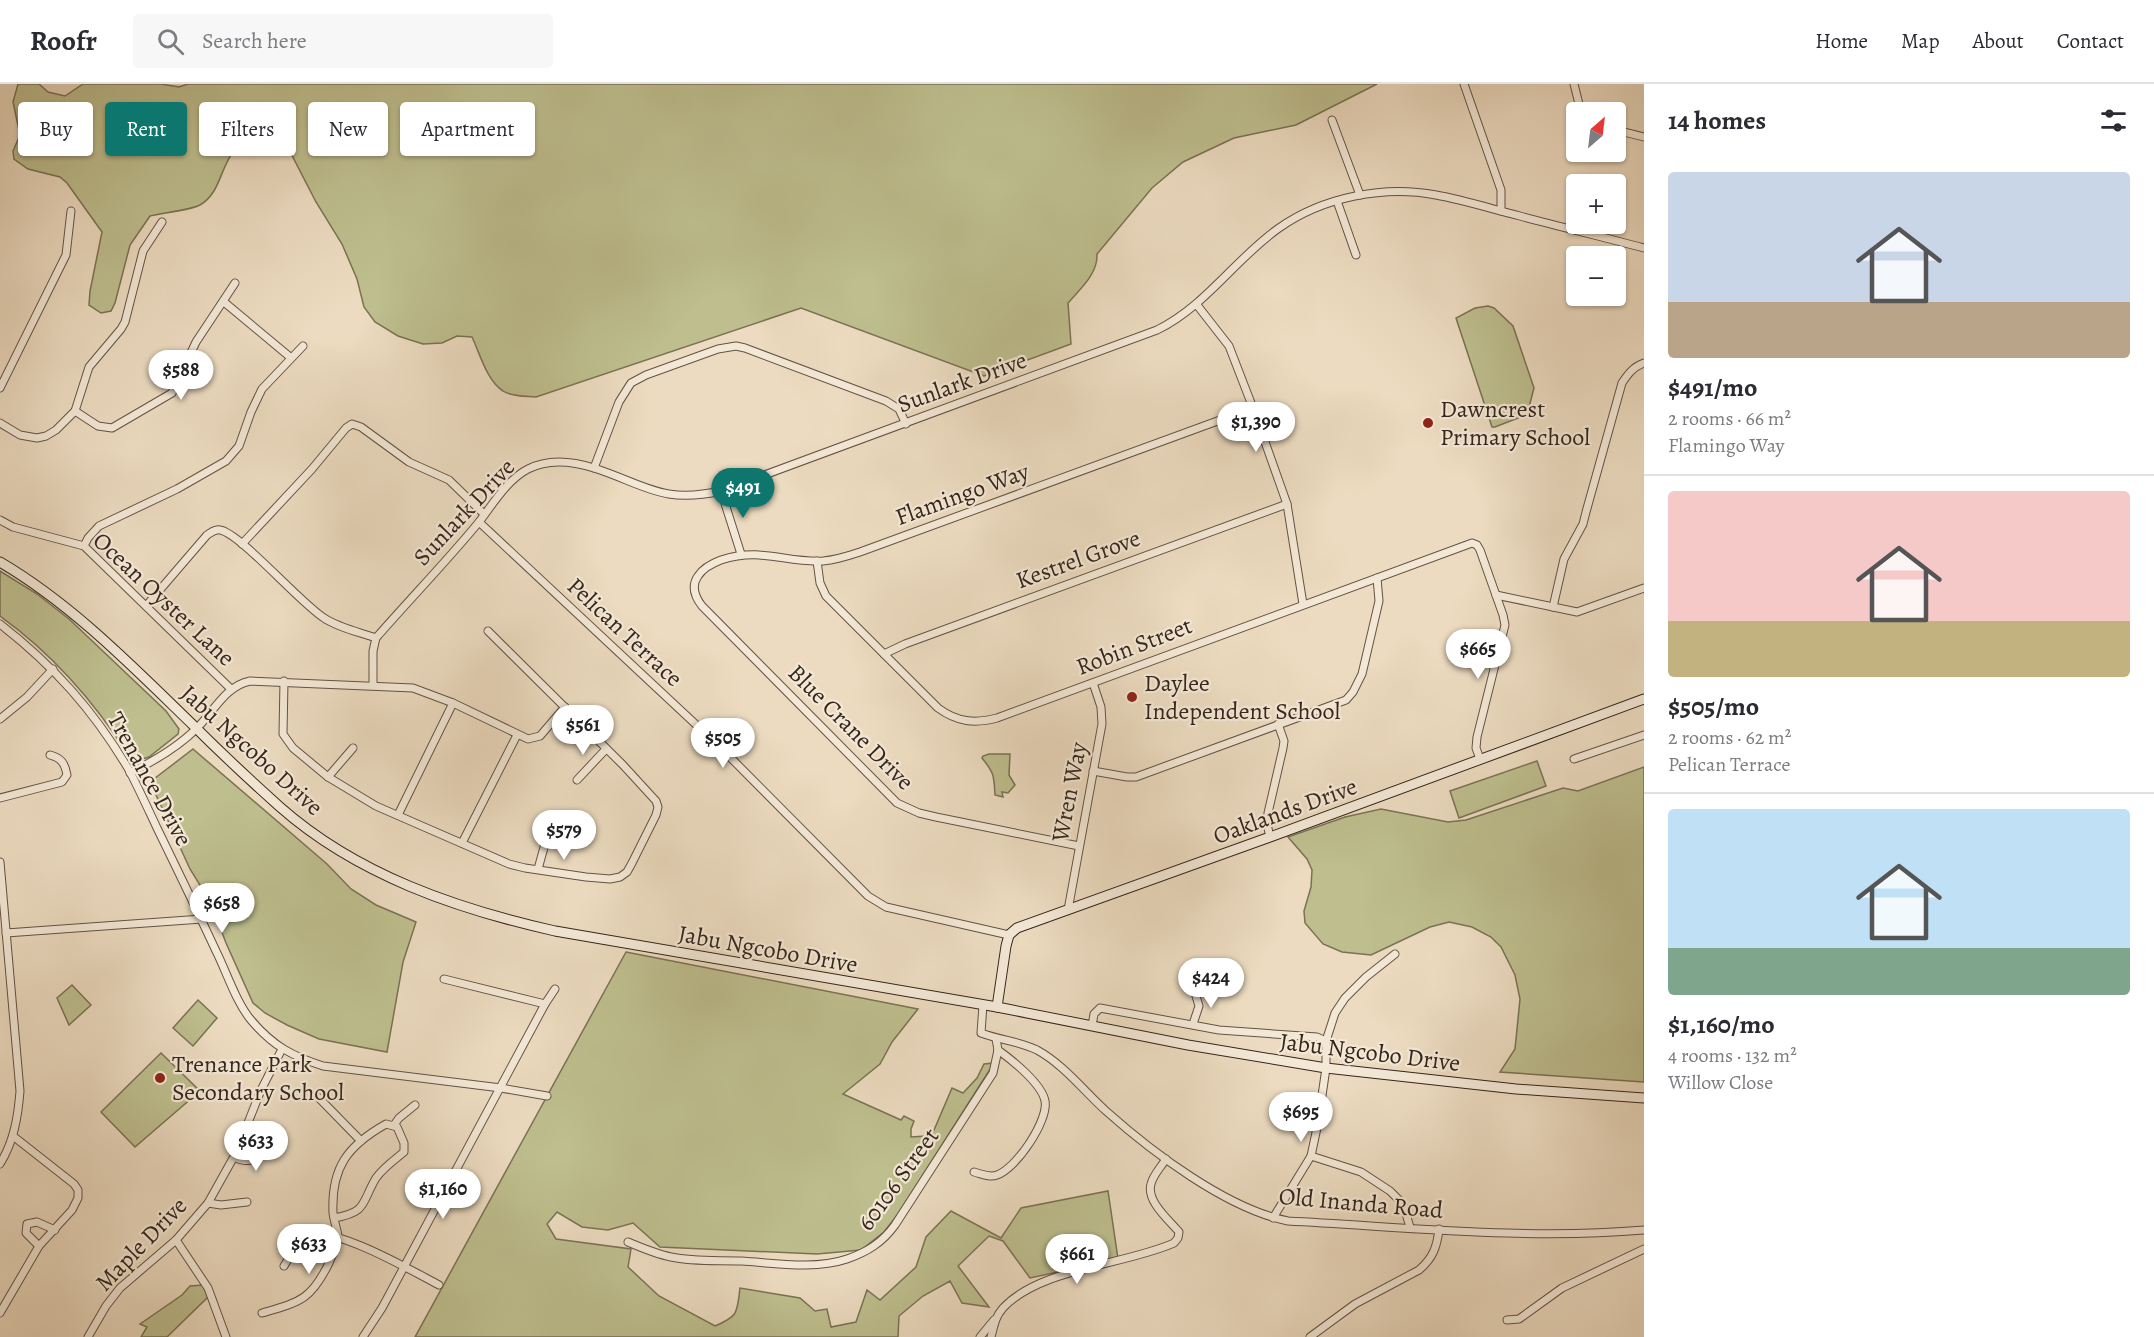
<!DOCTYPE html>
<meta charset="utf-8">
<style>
body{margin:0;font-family:Alegreya,serif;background:#f7f7f7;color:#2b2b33;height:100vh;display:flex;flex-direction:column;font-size:22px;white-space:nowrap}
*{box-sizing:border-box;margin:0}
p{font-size:20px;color:#7c7c81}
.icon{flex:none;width:33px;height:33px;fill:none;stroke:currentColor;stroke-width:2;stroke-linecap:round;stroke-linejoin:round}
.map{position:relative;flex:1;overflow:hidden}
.drawer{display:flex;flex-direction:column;background:#fff;width:510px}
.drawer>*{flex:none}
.guide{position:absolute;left:18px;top:18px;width:570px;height:54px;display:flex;gap:12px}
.needle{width:39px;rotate:28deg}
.fabs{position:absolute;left:1566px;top:18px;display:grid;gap:12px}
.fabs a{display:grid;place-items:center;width:60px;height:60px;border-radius:6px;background:#fff;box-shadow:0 2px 4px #0004;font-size:30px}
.price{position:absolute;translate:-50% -51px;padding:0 14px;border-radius:21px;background:#fff;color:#222;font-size:20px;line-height:39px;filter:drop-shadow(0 2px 3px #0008)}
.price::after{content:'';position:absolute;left:50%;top:36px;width:18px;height:14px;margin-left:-9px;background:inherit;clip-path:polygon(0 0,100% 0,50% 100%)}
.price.selected{background:#0f766e;color:#fff}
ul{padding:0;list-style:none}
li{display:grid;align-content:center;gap:12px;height:318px;padding:0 24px}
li+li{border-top:2px solid #e1e1e2}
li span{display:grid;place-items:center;height:186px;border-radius:6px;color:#555}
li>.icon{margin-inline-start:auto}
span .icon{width:108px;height:108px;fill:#fffc;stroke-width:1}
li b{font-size:26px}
h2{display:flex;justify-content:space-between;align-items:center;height:72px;padding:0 24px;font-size:26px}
.chip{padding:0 21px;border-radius:6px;background:#fff;box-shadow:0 2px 4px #0004;font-size:21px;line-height:54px}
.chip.selected{background:#0f766e;color:#fff}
header{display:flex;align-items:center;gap:36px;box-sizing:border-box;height:84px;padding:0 30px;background:#fff;border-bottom:2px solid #e1e1e2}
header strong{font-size:28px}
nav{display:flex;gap:33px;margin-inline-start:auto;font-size:21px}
.search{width:420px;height:54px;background:#f7f7f7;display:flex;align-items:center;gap:15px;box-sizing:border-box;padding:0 21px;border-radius:6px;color:#7c7c81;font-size:22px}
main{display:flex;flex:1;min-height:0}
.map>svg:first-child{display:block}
</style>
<header>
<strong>Roofr</strong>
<div class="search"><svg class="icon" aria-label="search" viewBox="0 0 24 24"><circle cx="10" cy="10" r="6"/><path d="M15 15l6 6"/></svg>Search here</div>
<nav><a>Home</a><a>Map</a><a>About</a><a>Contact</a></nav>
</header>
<main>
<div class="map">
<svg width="1644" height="1253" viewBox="0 0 1644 1253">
<rect width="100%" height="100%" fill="#ecdbc0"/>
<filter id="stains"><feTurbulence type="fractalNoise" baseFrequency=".00333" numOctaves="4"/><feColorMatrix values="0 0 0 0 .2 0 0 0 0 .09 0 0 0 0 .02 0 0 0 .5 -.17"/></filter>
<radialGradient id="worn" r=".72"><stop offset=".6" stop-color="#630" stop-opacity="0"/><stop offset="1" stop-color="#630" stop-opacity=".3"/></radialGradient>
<!-- green -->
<g fill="#bebe8e" stroke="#7a7254" stroke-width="1.5">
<path d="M18,0H39L48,8L65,12L83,0H161L179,3L188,0H1377L1296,41L1234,54L1183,78L1152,104L1097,170C1098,190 1080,205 1068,219L1071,260L984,292L801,224L536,313C526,312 512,313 503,307C487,297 480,270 472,253L457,252L442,259L423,260L398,252L375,238L364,223L357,195L342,160L316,118L285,58C278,49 272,49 261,51C216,61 229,104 200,121C191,126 162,129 150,132L130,161L115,219L111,227L101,229L89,221L90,207L102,148L67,99L60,93L28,85L14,75L13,67L20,51L13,18Z"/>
<path d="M1488,222L1494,224L1513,242L1534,304L1528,327L1523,332L1495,343H1492L1456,234L1475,224Z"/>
<path d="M0,487L37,510L69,535L166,627L179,645L178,650L149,673L139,676L129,672C94,617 53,570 0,532Z"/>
<path d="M193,665L327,780L351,805L376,821L416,838L403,878L387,968L319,955L287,941L265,929L253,919L226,859L211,819L190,785L150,698Z"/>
<path d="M989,670H1010L1009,691L1015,701L1008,709L1002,708L1003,713L995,711C994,691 994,689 982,674L983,672Z"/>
<path d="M1537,677L1546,702L1459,734L1450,707Z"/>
<path d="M1644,683V998L1500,988L1515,965L1520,915L1515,891L1501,863L1491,853L1472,843L1449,838L1430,843L1371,871L1342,868L1323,860L1305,839L1304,827L1311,803L1312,786L1307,775L1288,753L1345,733L1381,725L1448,738L1466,736L1563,704L1578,707Z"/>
<path d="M626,868L918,925L892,958L880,980L843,1010L901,1036L904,1032L914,1037L911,1045V1053L926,1052L934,1046L952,1004L963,1009L977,994L984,980L994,979L898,1130L884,1148L861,1166L817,1170L660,1163L633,1139L608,1146L582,1143L557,1128L547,1140L556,1155L631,1165L628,1183L659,1212L715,1242C739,1232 737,1228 740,1204L800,1214L815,1227L827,1225L831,1243L856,1238L867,1206L880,1216L916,1183L926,1153L951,1127L1001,1154L1021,1124L1108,1107L1118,1175L1030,1194L1003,1157L989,1152L958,1182L989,1223L962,1219L950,1197L923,1212L899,1232L898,1253H415Z"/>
<path d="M72,901L91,921L69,941L57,914Z"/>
<path d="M198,916L217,934L193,962L173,944Z"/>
<path d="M161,969L200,1007L135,1063L101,1028Z"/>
<path d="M203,1201L208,1213L167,1253H141L147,1243L140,1240L182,1211L190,1202Z"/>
</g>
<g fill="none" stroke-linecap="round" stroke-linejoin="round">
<defs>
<g id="street">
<path d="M1464,0L1501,106V127"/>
<path d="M1574,0L1579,20L1586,28"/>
<path d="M1332,36L1360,111"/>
<path d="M1616,46L1644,53"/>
<path d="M1337,117L1356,171"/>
<path d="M224,218L290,273"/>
<path d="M1197,221L1229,262L1253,324L1287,420L1303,520"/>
<path d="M0,304L66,171L71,127"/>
<path d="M75,327L98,342L112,344L172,309L196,258L235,199"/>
<path d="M0,339L20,351L37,354L46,352L56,346L75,327L89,283L121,245L125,238L143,167L162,138"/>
<path d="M594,384L619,318L631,299L646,291L718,265L736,262L745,264L886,317L899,325L906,340"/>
<path d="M721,407L741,470"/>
<path d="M0,436L13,443L84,462L231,605"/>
<path d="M479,438L720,663L868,812L886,823L1009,851"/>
<path d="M242,460L312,385L346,344L352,340L361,343L409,378L449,396L484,430"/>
<path d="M84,462L88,454L99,442L177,405L226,377L239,362L251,328L262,305L303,262"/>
<path d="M817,477L820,499L826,512L938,624C957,638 975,640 997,634L1472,459L1477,461L1480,466L1503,531L1505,541L1477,653L1476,664L1480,675"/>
<path d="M1496,511L1577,528L1644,504"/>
<path d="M146,522L207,451C212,448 215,445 220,446C240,449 300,519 324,534C339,544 359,548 376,554"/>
<path d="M1553,523L1564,475L1583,440L1586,428L1622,299C1628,290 1633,283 1644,279"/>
<path d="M0,540C54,582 94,627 129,686C139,705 148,725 157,744C177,785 197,826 216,867C227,889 236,918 251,936C273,962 292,972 323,982L501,1004L547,1012"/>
<path d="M884,570L905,560L1287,420"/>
<path d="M284,597L283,650L293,664L328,693L376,722L509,780L525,784L586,793L610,795L620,793L627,788L632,779L656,731L658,723L656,717L623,681L488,547"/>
<path d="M373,601V567L376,554C410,515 446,478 479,438C493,420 507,396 528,385C549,374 572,377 594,384C646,401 662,420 721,407L1157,246C1206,222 1235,175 1279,144C1323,113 1384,101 1436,111C1464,116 1492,125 1520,132C1561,143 1603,153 1644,164"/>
<path d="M0,635L27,613L53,585"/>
<path d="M1574,675L1644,651"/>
<path d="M1093,687L1127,693H1136L1346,616L1353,608L1362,590L1379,517L1377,494"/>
<path d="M130,689C154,677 177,664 196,645C213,629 225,602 250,597L413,604L453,619L528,655L540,652L565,623"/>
<path d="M328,693L353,664"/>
<path d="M577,696L606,665"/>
<path d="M0,714L62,698L67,691C65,679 61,674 50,671"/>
<path d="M398,731L453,619"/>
<path d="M1270,753L1267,740L1268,729L1283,664L1284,657L1278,640"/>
<path d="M462,759L517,651"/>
<path d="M1079,762L936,733L919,729L897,719L702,522C695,513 691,502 698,492C703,484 713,479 721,476C762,463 785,479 823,477C836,476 848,472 860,468L1253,324"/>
<path d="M0,778L20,1007C18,1033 14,1057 0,1080"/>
<path d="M538,785L553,731"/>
<path d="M1068,826L1102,640L1101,623L1093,599"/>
<path d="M6,849L202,835"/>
<path d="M444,895L545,920"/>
<path d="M983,921L981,949C999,956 1019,957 1037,966C1063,980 1084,1007 1106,1027C1152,1068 1227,1125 1288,1137C1406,1143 1526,1156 1644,1146"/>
<path d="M1193,940L1199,922L1196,912L1205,899"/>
<path d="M1092,942L1094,930L1100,924L1219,946L1317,953L1326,957"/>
<path d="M319,1014L361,1057"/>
<path d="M394,1041L399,1034L415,1021"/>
<path d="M1311,1072L1361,1088L1390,1107L1403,1120L1410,1143"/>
<path d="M234,1073C252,1082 260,1072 276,1063"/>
<path d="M974,1088C982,1090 989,1094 997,1091C1016,1085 1049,1036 1045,1017C1042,1000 1012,976 998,966"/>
<path d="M208,1119L221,1121L247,1118"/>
<path d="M1273,1134L1311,1072L1318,1039L1326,984V957L1335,929L1345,914L1366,893L1395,870"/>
<path d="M176,1156L208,1204L226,1253"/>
<path d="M628,1158C642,1164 656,1170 671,1173C694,1178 718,1176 741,1177C775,1179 814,1186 847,1175C867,1168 882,1159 895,1141L993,989L998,966L996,955"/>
<path d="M39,1162L26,1149L27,1140L37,1138L55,1146"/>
<path d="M284,1182C290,1173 296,1158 306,1152C330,1139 414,1188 439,1201"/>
<path d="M0,1229L39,1162L72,1126L78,1114V1106L74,1100L13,1052"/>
<path d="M262,1229C300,1218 311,1216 329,1179C332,1171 338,1160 338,1152C337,1145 334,1137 333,1129C331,1084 347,1062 386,1040L397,1043L404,1059V1068C394,1076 383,1084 376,1094C361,1119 368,1128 334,1134"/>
<path d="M1507,1236L1519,1235L1562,1204L1644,1165"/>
<path d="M88,1253L106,1222L120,1204L176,1156L208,1119L236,1069L261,1006L282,965"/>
<path d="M363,1253L382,1224L545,920L555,905"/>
<path d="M980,1253L994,1236"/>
<path d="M991,1253C994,1242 995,1233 1003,1224C1040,1184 1125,1181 1174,1159L1178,1154L1179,1148C1169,1136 1146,1117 1151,1100C1153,1091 1161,1083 1166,1075"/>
<path d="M1310,1253L1355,1220L1419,1186C1433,1174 1437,1163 1439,1145"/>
</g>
<g id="secondary">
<path d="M0,478C73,521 133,583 194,642C222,670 251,697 280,723C357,791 457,825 555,847L997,923L1188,961L1326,984L1516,1005L1644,1014"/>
<path d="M997,923L1006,862L1009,851L1017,844L1270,753L1644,615"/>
</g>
</defs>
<!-- street casing -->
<use href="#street" stroke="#645244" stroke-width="9"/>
<!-- secondary casing -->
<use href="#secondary" stroke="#36251b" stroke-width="11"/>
<!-- street -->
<use href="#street" stroke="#f3e8d6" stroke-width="7"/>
<!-- secondary -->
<use href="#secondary" stroke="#f3e8d6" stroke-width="9"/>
</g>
<!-- markers -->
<g fill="#8f2418" stroke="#f3e8d6" stroke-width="2">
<circle cx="1428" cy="339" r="6"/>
<circle cx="1132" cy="613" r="6"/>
<circle cx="160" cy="994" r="6"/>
</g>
<g text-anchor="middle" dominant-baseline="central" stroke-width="4.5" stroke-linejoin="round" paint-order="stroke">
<!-- street labels -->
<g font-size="24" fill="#36251b" stroke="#f3e8d6">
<text transform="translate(962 298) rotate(-20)">Sunlark Drive</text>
<text transform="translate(962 410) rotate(-20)">Flamingo Way</text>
<text transform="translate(464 428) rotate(-47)">Sunlark Drive</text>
<text transform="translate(1078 475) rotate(-20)">Kestrel Grove</text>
<text transform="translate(164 515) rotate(43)">Ocean Oyster Lane</text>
<text transform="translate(625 548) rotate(43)">Pelican Terrace</text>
<text transform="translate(1134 562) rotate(-21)">Robin Street</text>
<text transform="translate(851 643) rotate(45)">Blue Crane Drive</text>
<text transform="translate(252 666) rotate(42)">Jabu Ngcobo Drive</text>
<text transform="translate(150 695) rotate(61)">Trenance Drive</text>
<text transform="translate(1069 708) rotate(-79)">Wren Way</text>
<text transform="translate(1285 727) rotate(-20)">Oaklands Drive</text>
<text transform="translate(768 865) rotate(10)">Jabu Ngcobo Drive</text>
<text transform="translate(1370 968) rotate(7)">Jabu Ngcobo Drive</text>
<text transform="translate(898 1095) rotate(-54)">60106 Street</text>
<text transform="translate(1361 1119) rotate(5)">Old Inanda Road</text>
<text transform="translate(141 1160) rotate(-46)">Maple Drive</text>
</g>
<!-- poi labels -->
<g font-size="24" fill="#36251b" stroke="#f3e8d6" text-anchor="start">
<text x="1440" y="325">Dawncrest<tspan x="1440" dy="28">Primary School</tspan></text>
<text x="1144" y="599">Daylee<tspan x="1144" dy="28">Independent School</tspan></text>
<text x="172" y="980">Trenance Park<tspan x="172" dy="28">Secondary School</tspan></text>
</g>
</g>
<rect width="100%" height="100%" filter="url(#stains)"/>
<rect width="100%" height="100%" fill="url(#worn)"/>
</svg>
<div class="fabs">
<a><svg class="needle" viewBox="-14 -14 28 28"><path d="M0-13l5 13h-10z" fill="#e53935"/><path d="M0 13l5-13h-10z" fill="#7c7c81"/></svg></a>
<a>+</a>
<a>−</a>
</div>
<b class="price" style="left:181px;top:317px">$588</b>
<b class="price" style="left:1256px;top:369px">$1,390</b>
<b class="price selected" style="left:743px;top:435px">$491</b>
<b class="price" style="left:1478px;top:596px">$665</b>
<b class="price" style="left:583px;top:672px">$561</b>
<b class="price" style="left:723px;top:685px">$505</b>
<b class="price" style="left:564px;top:777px">$579</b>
<b class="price" style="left:222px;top:850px">$658</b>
<b class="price" style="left:1211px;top:925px">$424</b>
<b class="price" style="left:1301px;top:1059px">$695</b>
<b class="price" style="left:256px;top:1088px">$633</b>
<b class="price" style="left:443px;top:1136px">$1,160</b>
<b class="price" style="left:309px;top:1191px">$633</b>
<b class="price" style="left:1077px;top:1201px">$661</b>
<div class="guide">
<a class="chip">Buy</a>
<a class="chip selected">Rent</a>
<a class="chip">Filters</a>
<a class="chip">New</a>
<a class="chip">Apartment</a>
</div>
</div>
<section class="drawer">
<h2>14 homes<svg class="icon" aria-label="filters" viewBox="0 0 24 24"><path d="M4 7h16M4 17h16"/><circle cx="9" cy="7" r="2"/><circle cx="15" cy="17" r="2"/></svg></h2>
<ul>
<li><span style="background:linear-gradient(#c9d6e8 70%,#b9a48a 0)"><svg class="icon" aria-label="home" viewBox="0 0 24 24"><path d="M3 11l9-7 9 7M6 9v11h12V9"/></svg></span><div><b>$491/mo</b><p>2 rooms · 66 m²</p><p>Flamingo Way</p></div></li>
<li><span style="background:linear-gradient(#f6c9c9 70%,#c2b280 0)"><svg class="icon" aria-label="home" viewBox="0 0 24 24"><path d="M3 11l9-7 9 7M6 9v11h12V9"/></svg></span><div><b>$505/mo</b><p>2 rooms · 62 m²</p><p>Pelican Terrace</p></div></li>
<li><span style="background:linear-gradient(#bfe0f5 75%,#7fa58c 0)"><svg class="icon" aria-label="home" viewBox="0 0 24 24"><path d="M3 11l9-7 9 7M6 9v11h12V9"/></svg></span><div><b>$1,160/mo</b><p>4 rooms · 132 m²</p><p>Willow Close</p></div></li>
</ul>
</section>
</main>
